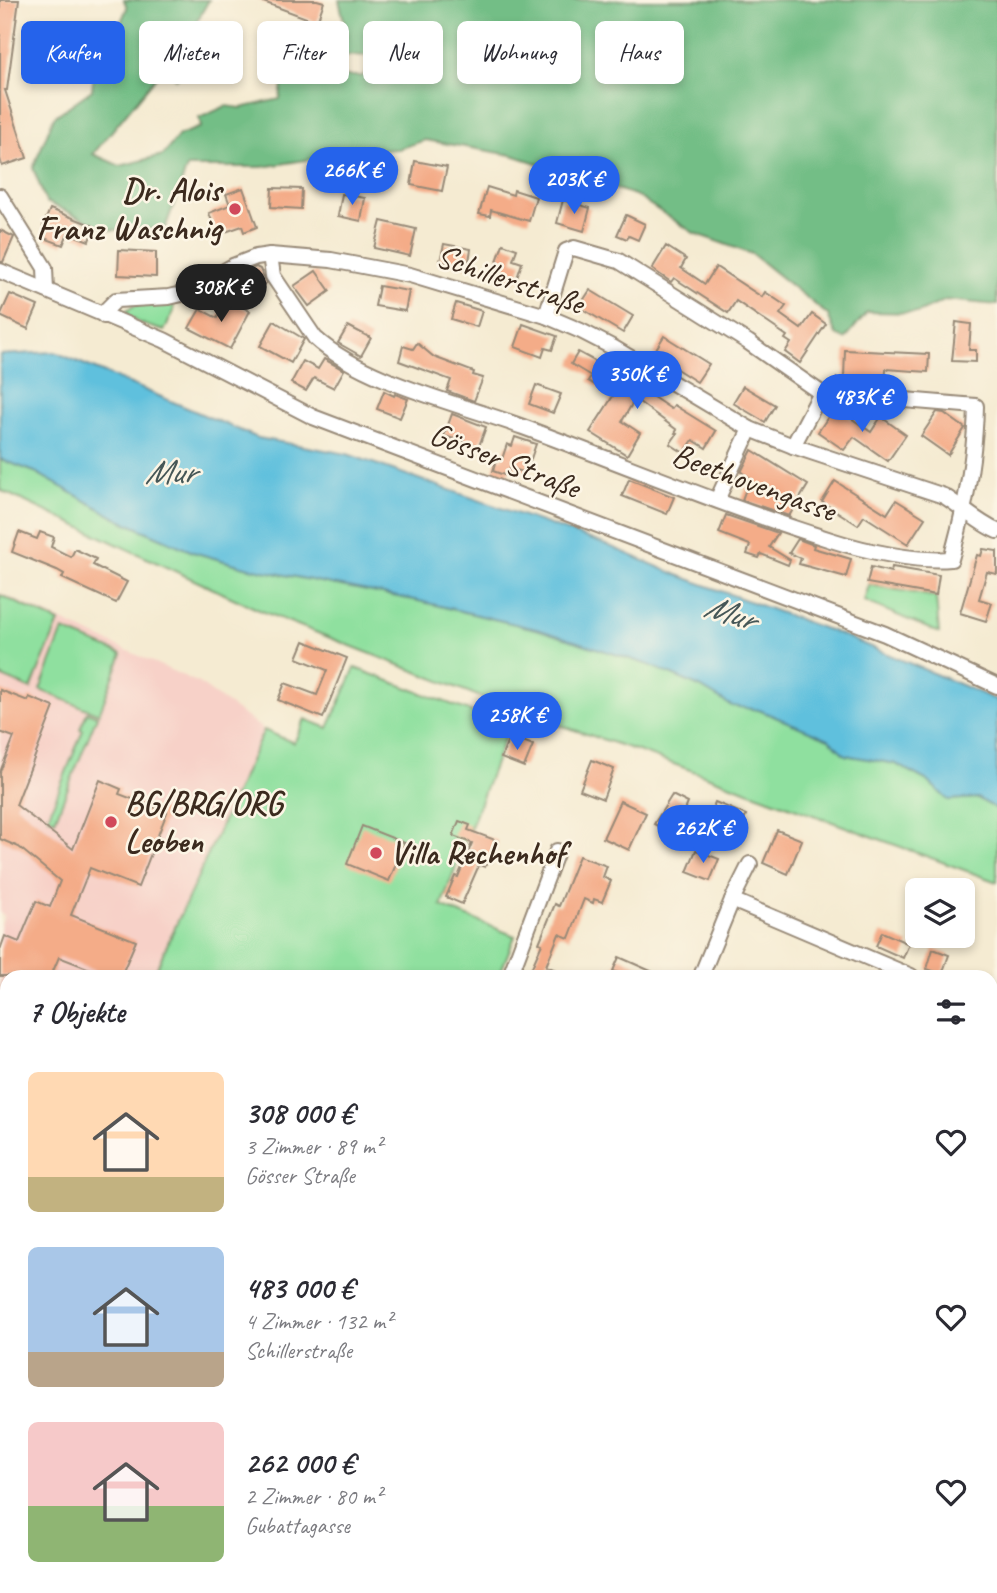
<!DOCTYPE html>
<html lang="de">
<meta charset="utf-8">
<style>
body{margin:0;font-family:Caveat,sans-serif;background:#f7f7f7;color:#2b2b33;height:100vh;display:flex;flex-direction:column;font-size:26px;white-space:nowrap}
*{box-sizing:border-box;margin:0}
p{font-size:23px;color:#7c7c81}
.icon{flex:none;width:38px;height:38px;fill:none;stroke:currentColor;stroke-width:2;stroke-linecap:round;stroke-linejoin:round}
.map{position:relative;flex:1;overflow:hidden}
.details{position:absolute;left:0px;top:970px;width:998px;height:625px;display:flex;flex-direction:column;background:#fff;border-radius:21px 21px 0 0;box-shadow:0 4px 10px #0003}
.details>*{flex:none}
.top-card{position:absolute;left:21px;top:21px;width:956px;height:63px;display:flex;gap:14px}
.tools{position:absolute;left:905px;top:878px;display:grid;gap:14px}
.tools a{display:grid;place-items:center;width:70px;height:70px;border-radius:10px;background:#fff;box-shadow:0 4px 10px #0003;font-size:35px}
.price{position:absolute;translate:-50% -60px;padding:0 16px;border-radius:24px;background:#2563eb;color:#fff;font-size:23px;line-height:46px;filter:drop-shadow(0 2px 4px #0008)}
.price::after{content:'';position:absolute;left:50%;top:42px;width:21px;height:16px;margin-left:-10px;background:inherit;clip-path:polygon(0 0,100% 0,50% 100%)}
.price.on{background:#222;color:#fff}
ul{padding:0;list-style:none}
li{display:flex;align-items:center;gap:21px;height:175px;padding:0 28px}
li span{display:grid;place-items:center;flex:none;width:196px;height:140px;border-radius:10px;color:#555}
li>.icon{margin-inline-start:auto}
span .icon{width:84px;height:84px;fill:#fffc;stroke-width:1}
li b{font-size:30px}
h2{display:flex;justify-content:space-between;align-items:center;height:84px;padding:0 28px;font-size:30px}
.chip{padding:0 24px;border-radius:10px;background:#fff;box-shadow:0 4px 10px #0003;font-size:24px;line-height:63px}
.chip.on{background:#2563eb;color:#fff}
.map>svg:first-child{display:block}
</style>
<div class="map">
<svg width="997" height="1593" viewBox="0 0 997 1593">
<rect width="100%" height="100%" fill="#fcf5e5"/>
<filter id="ink" filterUnits="userSpaceOnUse"><feTurbulence type="fractalNoise" baseFrequency=".0143" numOctaves="2"/><feDisplacementMap in="SourceGraphic" scale="14" xChannelSelector="R" yChannelSelector="G"/><feConvolveMatrix kernelMatrix="1 2 1 2 8 2 1 2 1" color-interpolation-filters="sRGB"/></filter>
<filter id="wash" filterUnits="userSpaceOnUse"><feTurbulence type="fractalNoise" baseFrequency=".00686" numOctaves="4" result="noise"/><feDisplacementMap in="SourceGraphic" scale="28" xChannelSelector="R" yChannelSelector="G"/><feGaussianBlur stdDeviation="1.57" result="paint"/><feColorMatrix in="noise" values="0 0 0 0 0 0 0 0 0 0 0 0 0 0 0 0 0 1.4 0 .05"/><feComposite in="paint" operator="in"/></filter>
<g filter="url(#wash)">
<rect width="100%" height="100%" fill="#f5ebd2"/>
<!-- built -->
<g fill="#f7d1c8">
<path d="M0,593L199,683L264,730L153,976H7V1002L0,1000V928L4,915L0,914Z"/>
<path d="M0,1437L7,1439V1587H53L51,1593H0Z"/>
<path d="M95,1587H363L362,1593H114Z"/>
</g>
<!-- green -->
<g fill="#8fe09f" stroke="#65855e" stroke-width="2">
<path d="M173,303L174,311L164,331C152,327 134,324 126,312C136,299 158,303 173,303Z"/>
<path d="M0,459L35,472L120,520L193,552L249,568L419,601L540,630L649,665L700,687L732,705L759,710L829,739L846,755L896,764L928,781L948,800L977,798L997,809V882L638,751L514,710L259,610L0,490Z"/>
<path d="M869,585L936,597L939,633L864,601Z"/>
<path d="M0,595L59,622L31,689L0,676Z"/>
<path d="M63,630L122,654L99,714L40,690Z"/>
<path d="M355,668L509,726L441,906L515,936L499,976H153L264,730L294,743L305,719L328,728Z"/>
<path d="M87,712L97,716L55,820L48,817L83,730L80,729Z"/>
</g>
<!-- forest -->
<path fill="#73be86" stroke="#577452" stroke-width="2" d="M124,0H209L193,28L208,45L176,79L166,65L93,154L120,166L163,155L179,135L201,127L199,118L226,106L241,108L280,99L283,78L296,76H363L377,55L341,56L347,33L339,0H997V305L946,300L918,313L867,312L845,339L836,335L828,315L752,254L694,233L635,195L512,155L425,140L398,149L361,151L262,167H187L165,229L109,230L46,202L33,168L54,117L92,90L96,54L118,29L127,8Z"/>
<!-- water -->
<path fill="#5ec0dd" stroke="#4c757e" stroke-width="2" d="M55,352L258,438L347,454L607,545L677,575L842,635L997,700V809L977,798L948,800L928,781L896,764L845,755L829,739L759,710L732,706L700,687L649,665L540,630L419,601L249,568L193,552L120,520L35,472L0,459V355Z"/>
<g id="blocks">
<!-- building -->
<g fill="#f4ac88">
<path d="M0,0H19L7,90H5L27,158L2,166L0,159Z"/>
<path d="M258,0H317L324,2L317,22Z"/>
<path d="M415,161L447,167L442,191L411,185Z"/>
<path d="M487,187L513,195L514,190L536,197L529,221L491,210L490,216L479,214Z"/>
<path d="M243,188L257,227L244,232L242,226L217,235L209,213L230,205L226,194Z"/>
<path d="M272,188L302,189L301,209L271,207Z"/>
<path d="M342,194L365,198L361,221L338,216Z"/>
<path d="M563,200L590,208L584,231L557,223Z"/>
<path d="M50,209L94,226L89,241L68,233L63,245L44,238L47,228L43,226Z"/>
<path d="M626,215L645,224L638,240L629,236L627,239L617,235Z"/>
<path d="M381,221L416,229L410,256L374,248Z"/>
<path d="M0,230L14,237L3,262H0Z"/>
<path d="M444,244L471,249L468,267L440,261Z"/>
<path d="M503,244L517,249L513,260L522,263L516,281L500,276L501,273L494,270Z"/>
<path d="M666,246L686,259L681,268L705,284L716,267L762,297L765,292L786,306L780,314L801,329L812,314L826,324L800,363L785,352L791,343L785,339L787,336L736,301L728,313L674,278L671,282L652,269Z"/>
<path d="M119,250L156,252V277L118,275Z"/>
<path d="M256,267L260,269L266,283L258,289L242,282L238,274Z"/>
<path d="M316,271L330,291L309,306L294,286Z"/>
<path d="M379,286L409,291L405,311L375,306Z"/>
<path d="M590,290L633,316L623,333L579,307Z"/>
<path d="M10,294L38,306L28,329L0,316Z"/>
<path d="M227,299L250,311L230,349L189,328L200,309L217,318Z"/>
<path d="M456,303L482,311L477,327L451,319Z"/>
<path d="M274,321L304,339L291,363L260,346Z"/>
<path d="M956,322L971,324L969,350H976V362L952,361Z"/>
<path d="M523,324L557,336L552,350L545,348L542,357L515,347Z"/>
<path d="M348,326L371,338L361,356L338,343Z"/>
<path d="M664,336L709,364L697,382L653,354Z"/>
<path d="M417,343L434,357L474,372L473,375L483,378L474,401L447,391L451,380L399,361L403,346L413,349Z"/>
<path d="M845,350L929,354L928,372L886,369L885,389L837,385V378H844Z"/>
<path d="M578,352L642,387L641,389L671,409L674,405L716,431L706,448L693,440L684,453L670,444L677,434L675,433L677,430L635,399L622,421L640,433L627,455L590,432L613,396L588,381L591,376L571,364Z"/>
<path d="M324,359L344,370L334,388L314,378L306,391L291,383L303,361L318,369Z"/>
<path d="M536,385L561,394L553,413L529,404Z"/>
<path d="M743,386L775,405L765,422L733,403Z"/>
<path d="M384,391L394,396L395,394L408,399L400,418L377,409Z"/>
<path d="M835,407L871,432L881,417L906,435L888,461L854,437L844,450L818,432Z"/>
<path d="M937,412L944,413L965,428L948,455L921,436Z"/>
<path d="M452,414L486,427L479,446L444,436Z"/>
<path d="M515,437L536,444L526,473L510,468L507,476L493,471L497,457L502,459L507,444L512,446Z"/>
<path d="M752,450L808,485L789,516L742,500L750,478L741,472Z"/>
<path d="M629,479L674,497L667,514L622,496Z"/>
<path d="M835,481L887,514L896,500L925,518L908,544L864,516L858,525L822,502Z"/>
<path d="M726,515L778,533L769,547L790,560L788,565L761,554L759,558L747,554L750,545L719,533Z"/>
<path d="M19,532L37,539L40,532L54,537L51,547L71,557L75,549L96,559L93,565L127,582L116,603L62,578L64,574L57,570L12,552Z"/>
<path d="M798,539L814,545L813,548L851,559L846,577L799,564L801,558L789,553Z"/>
<path d="M983,549L997,551V574L987,572L979,599L992,603L986,621L960,613L977,555L981,556Z"/>
<path d="M871,567L891,572L892,567L939,575L936,595L867,583Z"/>
<path d="M304,641L347,658L323,718L278,700L285,683L317,695L327,670L297,658Z"/>
<path d="M0,690L28,701L29,697L54,707L16,805L73,849L100,780L121,789L119,794L167,812L138,887L90,868L71,915L136,941L121,976H108L59,957L51,976H0V950L5,936L19,942L36,901L50,907L60,881L19,847L0,839V772L14,737L0,732Z"/>
<path d="M510,736L533,745L524,767L501,758Z"/>
<path d="M592,760L614,769L603,799L580,790Z"/>
<path d="M672,795L688,803L675,835L654,824Z"/>
<path d="M620,801L646,813L629,850L603,838Z"/>
<path d="M715,802L746,815L734,842L704,830Z"/>
<path d="M459,821L470,825L468,830L498,841L492,862L488,860L485,867L479,865L462,904L446,897L455,876L458,877L472,843L453,836Z"/>
<path d="M362,826L405,843L389,881L347,864Z"/>
<path d="M777,830L802,840L788,874L763,863Z"/>
<path d="M696,850L719,859L710,881L687,872Z"/>
<path d="M579,856L607,866L603,877L611,881L602,902L594,899L593,903L584,899L569,938L559,934L546,966L571,976H528L542,944L539,943L555,904L559,906Z"/>
<path d="M882,932L909,944L903,958L876,946Z"/>
<path d="M933,949L949,955L942,974L927,969Z"/>
<path d="M619,957L662,976H626L613,971Z"/>
</g>
</g>
</g>
<g filter="url(#ink)">
<use href="#blocks" fill-opacity="0" stroke="#988a78" stroke-width="2"/>
<g fill="none" stroke-linecap="round" stroke-linejoin="round">
<defs>
<g id="street">
<path d="M0,196L45,268L46,290"/>
<path d="M270,255L273,276L315,338C363,382 461,404 523,427C624,464 728,508 831,540C865,551 916,562 951,559C965,509 975,459 976,406L821,393L748,342L619,261L574,248L566,251L546,316"/>
<path d="M0,271L164,340L313,417L885,634L997,686"/>
<path d="M104,316L107,309L116,300L169,297L186,293L233,266L256,257L270,255L331,260L410,275L546,316L581,331L614,348L750,429L793,446L944,496C962,507 978,523 997,531"/>
<path d="M793,446L821,393"/>
<path d="M717,500L750,429"/>
<path d="M732,900L911,976"/>
<path d="M510,976L557,851"/>
<path d="M701,976L732,900L750,864"/>
<path d="M990,1010L997,1013"/>
<path d="M990,1099L997,1085"/>
<path d="M990,1269L997,1272"/>
<path d="M0,1340L7,1342"/>
<path d="M57,1593L58,1587"/>
<path d="M587,1593L588,1587"/>
<path d="M841,1593L843,1587"/>
</g>
<g id="secondary">
<path d="M0,1148L7,1150"/>
<path d="M990,1569L997,1570"/>
</g>
</defs>
<!-- street casing -->
<use href="#street" stroke="#988a78" stroke-width="18"/>
<!-- secondary casing -->
<use href="#secondary" stroke="#988a78" stroke-width="23"/>
<!-- street -->
<use href="#street" stroke="#fff" stroke-width="14"/>
<!-- secondary -->
<use href="#secondary" stroke="#fff" stroke-width="19"/>
</g>
</g>
<!-- markers -->
<g fill="#d1495b" stroke="#fcf5e5" stroke-width="2.5">
<circle cx="235" cy="209" r="7"/>
<circle cx="111" cy="822" r="7"/>
<circle cx="376" cy="853" r="7"/>
</g>
<g text-anchor="middle" dominant-baseline="central" stroke-width="5" stroke-linejoin="round" paint-order="stroke">
<!-- poi labels -->
<g font-size="33" font-weight="bold" fill="#3b2a1e" stroke="#fcf5e5" text-anchor="start">
<text x="221" y="190" text-anchor="end">Dr. Alois<tspan x="221" dy="38">Franz Waschnig</tspan></text>
<text x="125" y="803">BG/BRG/ORG<tspan x="125" dy="38">Leoben</tspan></text>
<text x="390" y="853">Villa Rechenhof</text>
</g>
<!-- street labels -->
<g font-size="33" fill="#3b2a1e" stroke="#fcf5e5">
<text transform="translate(510 279) rotate(19)">Schillerstraße</text>
<text transform="translate(505 460) rotate(21)">Gösser Straße</text>
<text transform="translate(754 482) rotate(20)">Beethovengasse</text>
</g>
<!-- water labels -->
<g font-size="35" font-style="italic" fill="#465757" stroke="#fcf5e5">
<text x="170" y="471">Mur</text>
<text transform="translate(730 612) rotate(18)">Mur</text>
</g>
</g>
</svg>
<div class="tools">
<a><svg class="icon" aria-label="layers" viewBox="0 0 24 24"><path d="M12 4l9 5-9 5-9-5zM3 14l9 5 9-5"/></svg></a>
</div>
<b class="price" style="left:352px;top:207px">266K €</b>
<b class="price" style="left:574px;top:216px">203K €</b>
<b class="price on" style="left:221px;top:324px">308K €</b>
<b class="price" style="left:637px;top:411px">350K €</b>
<b class="price" style="left:862px;top:434px">483K €</b>
<b class="price" style="left:517px;top:752px">258K €</b>
<b class="price" style="left:703px;top:865px">262K €</b>
<div class="top-card">
<a class="chip on">Kaufen</a>
<a class="chip">Mieten</a>
<a class="chip">Filter</a>
<a class="chip">Neu</a>
<a class="chip">Wohnung</a>
<a class="chip">Haus</a>
</div>
<section class="details">
<h2>7 Objekte<svg class="icon" aria-label="filters" viewBox="0 0 24 24"><path d="M4 7h16M4 17h16"/><circle cx="9" cy="7" r="2"/><circle cx="15" cy="17" r="2"/></svg></h2>
<ul>
<li><span style="background:linear-gradient(#ffd9b3 75%,#c2b280 0)"><svg class="icon" aria-label="home" viewBox="0 0 24 24"><path d="M3 11l9-7 9 7M6 9v11h12V9"/></svg></span><div><b>308 000 €</b><p>3 Zimmer · 89 m²</p><p>Gösser Straße</p></div><svg class="icon" aria-label="heart" viewBox="0 0 24 24"><path d="M12 20l-8-8c-3-5 5-10 8-4 3-6 11-1 8 4z"/></svg></li>
<li><span style="background:linear-gradient(#a9c7e8 75%,#b9a48a 0)"><svg class="icon" aria-label="home" viewBox="0 0 24 24"><path d="M3 11l9-7 9 7M6 9v11h12V9"/></svg></span><div><b>483 000 €</b><p>4 Zimmer · 132 m²</p><p>Schillerstraße</p></div><svg class="icon" aria-label="heart" viewBox="0 0 24 24"><path d="M12 20l-8-8c-3-5 5-10 8-4 3-6 11-1 8 4z"/></svg></li>
<li><span style="background:linear-gradient(#f6c9c9 60%,#8fb573 0)"><svg class="icon" aria-label="home" viewBox="0 0 24 24"><path d="M3 11l9-7 9 7M6 9v11h12V9"/></svg></span><div><b>262 000 €</b><p>2 Zimmer · 80 m²</p><p>Gubattagasse</p></div><svg class="icon" aria-label="heart" viewBox="0 0 24 24"><path d="M12 20l-8-8c-3-5 5-10 8-4 3-6 11-1 8 4z"/></svg></li>
</ul>
</section>
</div>
